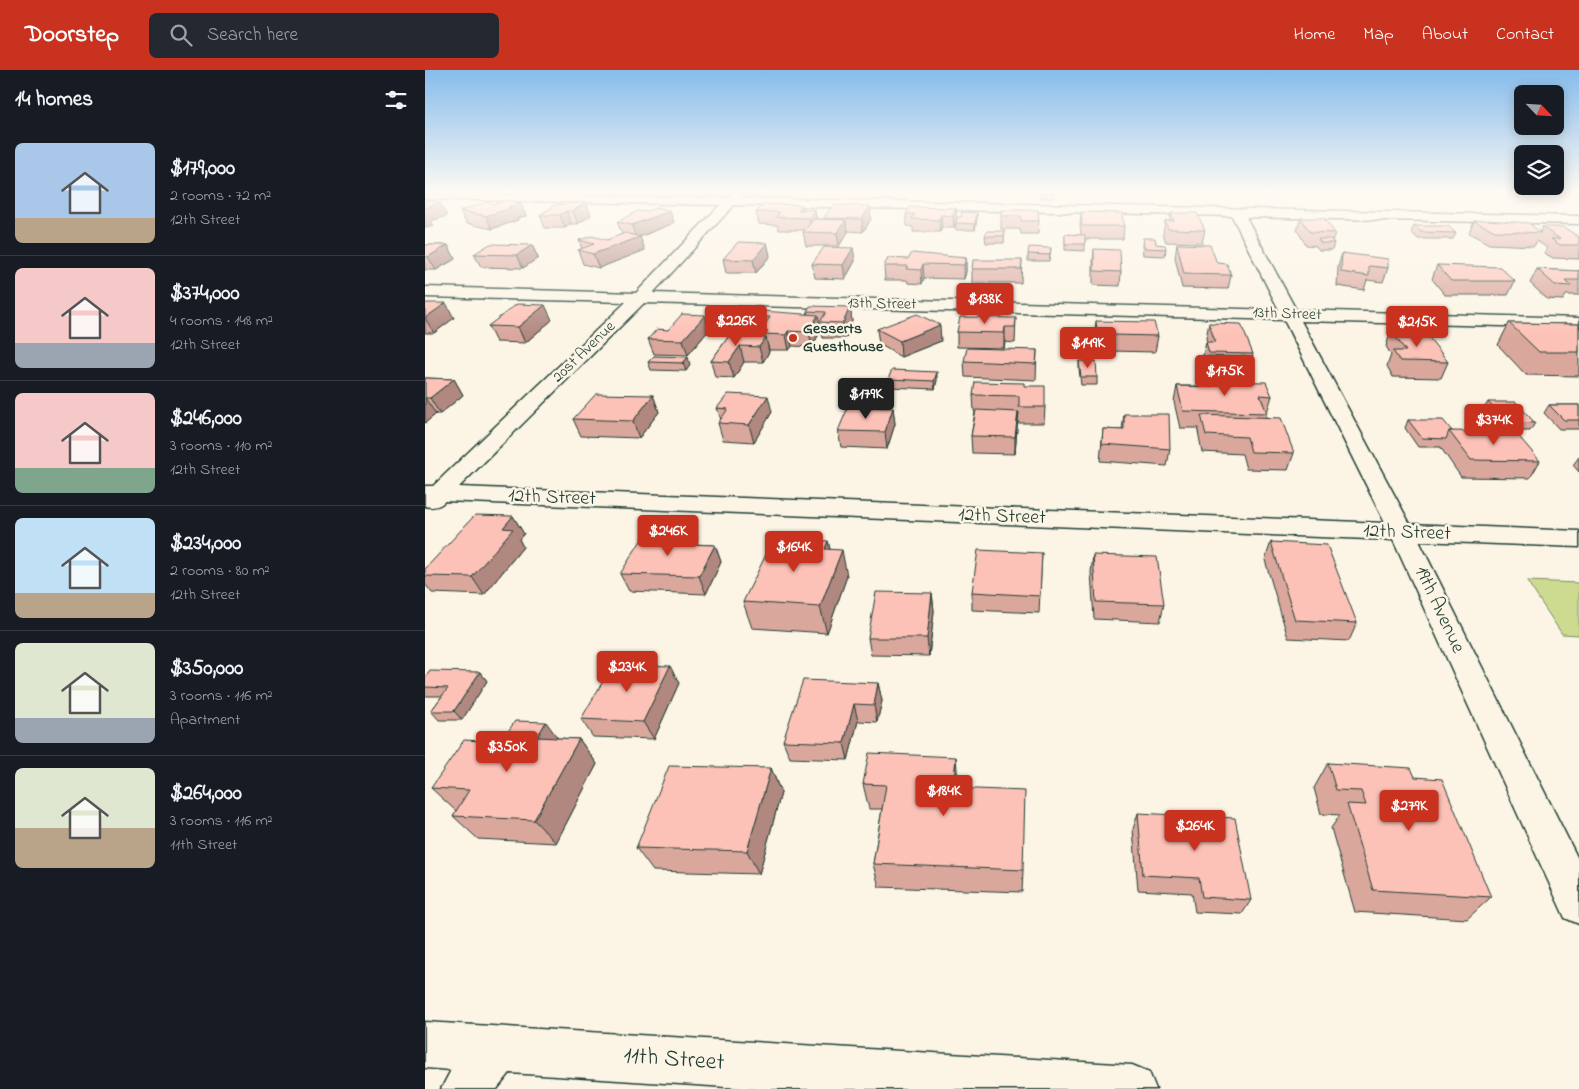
<!DOCTYPE html>
<meta charset="utf-8">
<style>
body{margin:0;font-family:"Indie Flower",sans-serif;background:#242831;color:#f1f3f6;height:100vh;display:flex;flex-direction:column;font-size:19px;white-space:nowrap}
*{box-sizing:border-box;margin:0}
p{font-size:16px;color:#9ea1a6}
.icon{flex:none;width:28px;height:28px;fill:none;stroke:currentColor;stroke-width:2;stroke-linecap:round;stroke-linejoin:round}
.map{position:relative;flex:1;overflow:hidden}
.drawer{display:flex;flex-direction:column;background:#171b24;width:425px}
.drawer>*{flex:none}
.needle{width:32px;rotate:115deg}
.fabs{position:absolute;left:1089px;top:15px;display:grid;gap:10px}
.fabs a{display:grid;place-items:center;width:50px;height:50px;border-radius:8px;background:#171b24;box-shadow:0 2px 12px #0003;font-size:25px}
.price{position:absolute;translate:-50% -42px;padding:0 11px;border-radius:5px;background:#c8321e;color:#fff;font-size:16px;line-height:32px;filter:drop-shadow(0 1px 2px #0008)}
.price::after{content:'';position:absolute;left:50%;top:30px;width:15px;height:11px;margin-left:-8px;background:inherit;clip-path:polygon(0 0,100% 0,50% 100%)}
.price.on{background:#222;color:#fff}
ul{padding:0;list-style:none}
li{display:flex;align-items:center;gap:15px;height:125px;padding:0 15px}
li+li{border-top:1px solid #363941}
li span{display:grid;place-items:center;flex:none;width:140px;height:100px;border-radius:8px;color:#555}
li>.icon{margin-inline-start:auto}
span .icon{width:60px;height:60px;fill:#fffc;stroke-width:1}
li b{font-size:21px}
h2{display:flex;justify-content:space-between;align-items:center;height:60px;padding:0 15px;font-size:21px}
header{display:flex;align-items:center;gap:30px;box-sizing:border-box;height:70px;padding:0 25px;background:#c8321e;color:#fff}
header strong{font-size:24px}
nav{display:flex;gap:28px;margin-inline-start:auto;font-size:18px}
.search{width:350px;height:45px;background:#242831;display:flex;align-items:center;gap:12px;box-sizing:border-box;padding:0 18px;border-radius:8px;color:#9ea1a6;font-size:19px}
main{display:flex;flex:1;min-height:0}
.map>svg:first-child{display:block}
</style>
<header>
<strong>Doorstep</strong>
<div class="search"><svg class="icon" aria-label="search" viewBox="0 0 24 24"><circle cx="10" cy="10" r="6"/><path d="M15 15l6 6"/></svg>Search here</div>
<nav><a>Home</a><a>Map</a><a>About</a><a>Contact</a></nav>
</header>
<main>
<section class="drawer">
<h2>14 homes<svg class="icon" aria-label="filters" viewBox="0 0 24 24"><path d="M4 7h16M4 17h16"/><circle cx="9" cy="7" r="2"/><circle cx="15" cy="17" r="2"/></svg></h2>
<ul>
<li><span style="background:linear-gradient(#a9c7e8 75%,#b9a48a 0)"><svg class="icon" aria-label="home" viewBox="0 0 24 24"><path d="M3 11l9-7 9 7M6 9v11h12V9"/></svg></span><div><b>$179,000</b><p>2 rooms · 72 m²</p><p>12th Street</p></div></li>
<li><span style="background:linear-gradient(#f6c9c9 75%,#9aa5b1 0)"><svg class="icon" aria-label="home" viewBox="0 0 24 24"><path d="M3 11l9-7 9 7M6 9v11h12V9"/></svg></span><div><b>$374,000</b><p>4 rooms · 148 m²</p><p>12th Street</p></div></li>
<li><span style="background:linear-gradient(#f6c9c9 75%,#7fa58c 0)"><svg class="icon" aria-label="home" viewBox="0 0 24 24"><path d="M3 11l9-7 9 7M6 9v11h12V9"/></svg></span><div><b>$246,000</b><p>3 rooms · 110 m²</p><p>12th Street</p></div></li>
<li><span style="background:linear-gradient(#bfe0f5 75%,#b9a48a 0)"><svg class="icon" aria-label="home" viewBox="0 0 24 24"><path d="M3 11l9-7 9 7M6 9v11h12V9"/></svg></span><div><b>$234,000</b><p>2 rooms · 80 m²</p><p>12th Street</p></div></li>
<li><span style="background:linear-gradient(#dfe7d0 75%,#9aa5b1 0)"><svg class="icon" aria-label="home" viewBox="0 0 24 24"><path d="M3 11l9-7 9 7M6 9v11h12V9"/></svg></span><div><b>$350,000</b><p>3 rooms · 116 m²</p><p>Apartment</p></div></li>
<li><span style="background:linear-gradient(#dfe7d0 60%,#b9a48a 0)"><svg class="icon" aria-label="home" viewBox="0 0 24 24"><path d="M3 11l9-7 9 7M6 9v11h12V9"/></svg></span><div><b>$264,000</b><p>3 rooms · 116 m²</p><p>11th Street</p></div></li>
</ul>
</section>
<div class="map">
<svg width="1154" height="1019" viewBox="0 0 1154 1019">
<rect width="100%" height="100%" fill="#fcf5e5"/>
<filter id="ink" filterUnits="userSpaceOnUse"><feTurbulence type="fractalNoise" baseFrequency=".02" numOctaves="2"/><feDisplacementMap in="SourceGraphic" scale="10" xChannelSelector="R" yChannelSelector="G"/><feConvolveMatrix kernelMatrix="1 2 1 2 8 2 1 2 1" color-interpolation-filters="sRGB"/></filter>
<g filter="url(#ink)">
<!-- built -->
<path fill="#fce6d7" d="M550,123H984L999,140L547,127Z"/>
<!-- green -->
<path fill="#ccdb8f" stroke="#768c62" d="M1102,511L1154,513V565L1137,564Z"/>
<g fill="none" stroke-linecap="round" stroke-linejoin="round">
<defs>
<g id="minor">
<path d="M0,123L303,128L307,123H320L316,128L1154,146V154L821,147L871,240L1154,248V258L876,251L985,454L1154,461V477L994,471L1154,791V854L1140,848L968,470L20,431C14,437 8,438 0,436V416H8L201,232L0,227V217L211,223L295,135L0,129ZM309,135L807,146L854,240L228,223ZM219,233L859,250L960,453L34,417Z"/>
<path d="M0,952L707,995L724,1002L731,1019H332L85,1003L72,1019H16L26,1000L0,998Z"/>
</g>
</defs>
<!-- minor casing -->
<use href="#minor" stroke="#1f3d34" stroke-width="3"/>
<!-- minor -->
<use href="#minor" fill="#fcf5e5" fill-rule="evenodd"/>
</g>
<!-- wall -->
<g fill="#daa79d" stroke="#1f3d34">
<rect x="615" y="123" width="14" height="5"/>
<path d="M95,133L101,146L92,148L93,150L67,159L41,153L35,141L70,134Z"/>
<path d="M130,135L166,145L153,154H146L140,158H120L115,145Z"/>
<path d="M377,135L378,140H390L391,149H399V148L446,149L438,162L423,161V162L414,176H381L378,162L380,160H354L352,155L334,154L331,142Z"/>
<path d="M531,138L532,150L536,147L552,143V149L550,160H531V153L529,158H517L515,162H488V157L482,156L481,144Z"/>
<path d="M576,140L614,151L613,164H596L595,159H576Z"/>
<path d="M245,141L249,153L215,167L220,180L174,198L158,194L153,180L157,179L154,170H182L197,164L192,152L219,142Z"/>
<path d="M656,142L699,156L698,169H660V181L640,180V164L656,165L655,155Z"/>
<path d="M746,143L780,160L777,173L741,172L738,164L740,151H745Z"/>
<path d="M876,148L910,163L907,171L909,173L907,180H894L891,176L881,175L872,160Z"/>
<path d="M1049,151L1115,162L1117,157L1154,167V189L1128,188L1119,183L1122,178L1112,171L1109,176L1064,174L1044,163Z"/>
<path d="M989,156L1031,163L1028,169H993L986,162Z"/>
<path d="M580,161L579,173H561L560,166Z"/>
<path d="M718,168L741,179L740,186L718,185L717,175Z"/>
<path d="M342,173L345,186L331,203H301L298,189Z"/>
<path d="M752,174L792,193L806,205L803,219L757,218L750,188Z"/>
<path d="M0,175H23L30,189L11,200H0Z"/>
<path d="M107,175L113,188L98,198L56,197L49,184Z"/>
<path d="M428,178L430,191L420,209L390,208L387,194Z"/>
<path d="M626,178L624,191H603V184Z"/>
<path d="M669,179L696,202L695,216L668,215V193Z"/>
<path d="M917,183L963,198L958,212L942,210L939,220L912,216L913,197Z"/>
<path d="M541,188V202L539,209L499,208L497,214L483,213L482,210H460L459,196L483,189Z"/>
<path d="M597,190L596,213H547V199Z"/>
<path d="M1012,195L1090,211L1083,225H1020L1007,209Z"/>
<path d="M1112,199L1154,201V200V225H1141L1138,230L1122,229L1105,213Z"/>
<path d="M0,233L29,248L9,263H0Z"/>
<path d="M425,237L427,251L421,268H398L395,256L396,260L387,277L367,276L364,280H344L343,276L344,282L338,292H319L309,308L290,307L286,291L304,266L338,267L333,247L383,244L382,241Z"/>
<path d="M591,248L590,273L580,272L579,278L532,277V262Z"/>
<path d="M127,250L100,273L71,272L63,256Z"/>
<path d="M671,251L733,266L730,282L685,281L684,275H670L669,266Z"/>
<path d="M784,253L828,284L824,300H819L821,307L820,312L847,326L842,342H841V347L869,383L863,400L821,399L817,384L777,382L773,361L774,358H755L749,332L752,316H775L771,302L774,286H778L781,272H782L781,268Z"/>
<path d="M1084,253L1154,254V306L1101,305L1073,275Z"/>
<path d="M452,259L516,271L476,287L454,274Z"/>
<path d="M284,260L263,285L229,284L223,269Z"/>
<path d="M966,261L1023,292L1016,308L968,307L962,296L966,285L961,276Z"/>
<path d="M612,280L611,310L540,307L539,291Z"/>
<path d="M229,286L265,295L261,301L226,300L223,292Z"/>
<path d="M654,291L672,307V315H656L654,299Z"/>
<path d="M0,308L29,309L38,325L15,344H11L0,353Z"/>
<path d="M463,309L512,310L510,319L464,317Z"/>
<path d="M599,316L620,337L619,353H593L594,342H593L592,358L590,384L547,383L546,366L550,342L549,341L548,325Z"/>
<path d="M228,325L234,342L214,368L156,366L148,349Z"/>
<path d="M1063,332L1110,353L1105,361H1083L1079,356L1071,355L1058,340Z"/>
<path d="M1124,335H1154V359H1134L1119,343Z"/>
<path d="M292,338L347,342L329,372L298,370L293,353L296,350Z"/>
<path d="M468,338L470,354L462,379L416,377L413,361Z"/>
<path d="M699,344L745,379L742,396L675,391L678,359L697,360Z"/>
<path d="M983,350L1027,361L1115,391L1105,408L1036,407L1016,378V377H993L980,358Z"/>
<path d="M1154,387V402L1148,395Z"/>
<path d="M88,446L99,464L94,469L98,477L59,525L7,523L0,514V499Z"/>
<path d="M265,465L268,474L290,475L296,492L281,524L204,521L195,504Z"/>
<path d="M403,471L405,479L422,506L402,563L327,558L318,532Z"/>
<path d="M846,472L932,553L924,571L863,568L840,490Z"/>
<path d="M617,483L614,543L547,540V522Z"/>
<path d="M668,485L739,534L735,552L669,549L666,502Z"/>
<path d="M507,523L509,541L504,586L446,585L443,568Z"/>
<path d="M55,602L62,611L37,650H14L6,641L17,626H1L0,625V608Z"/>
<path d="M254,613L229,669L168,667L156,649Z"/>
<path d="M453,613L457,631L452,652L433,651L423,690L365,688L358,671Z"/>
<path d="M132,668L154,669L172,694L131,773L53,769L28,746L31,741L6,718L76,672Z"/>
<path d="M903,693L990,707L1066,827L1042,849L930,842L906,758L915,745L896,744L889,718Z"/>
<path d="M346,698L356,723L334,804L228,801L211,778Z"/>
<path d="M533,711V718L598,800L597,822L454,817L448,794L457,739H444L438,714Z"/>
<path d="M713,743L826,830L817,844L770,842L767,823L713,820L708,759Z"/>
</g>
<!-- shaded-wall -->
<g fill="#b18880" stroke="#1f3d34">
<path d="M161,132L166,145L153,154L148,141Z"/>
<path d="M15,133L22,146L6,151L9,156L0,158V138Z"/>
<path d="M95,133L101,146L92,148L93,150L67,159L61,146L83,137Z"/>
<path d="M377,135L379,147L373,140Z"/>
<path d="M445,136L446,149L438,162L437,149Z"/>
<path d="M531,138L532,151L529,158L528,146Z"/>
<path d="M390,140L392,152L386,160L384,148Z"/>
<path d="M141,141L146,154L140,158L135,145Z"/>
<path d="M245,141L249,153L211,168L207,155Z"/>
<path d="M552,143V149L550,160V154Z"/>
<path d="M516,145L517,158L515,162L514,150Z"/>
<path d="M421,150L423,162L414,176L412,163Z"/>
<path d="M215,167L220,180L174,198L168,184Z"/>
<path d="M342,173L345,186L331,203L328,190Z"/>
<path d="M23,175L30,189L11,200L3,187Z"/>
<path d="M107,175L113,188L98,198L92,185Z"/>
<path d="M428,178L430,191L420,209L418,195Z"/>
<path d="M541,188V202L539,209V195Z"/>
<path d="M498,194L499,208L497,214L496,200Z"/>
<path d="M21,233L29,248L9,263L0,248Z"/>
<path d="M120,235L127,250L100,273L93,257Z"/>
<path d="M425,237L427,251L421,268L418,253Z"/>
<path d="M280,245L284,260L263,285L258,270Z"/>
<path d="M393,245L396,260L387,277L384,262Z"/>
<path d="M515,255L516,271L476,287L475,271Z"/>
<path d="M580,257V272L579,278V263Z"/>
<path d="M363,261L367,276L364,280L361,265Z"/>
<path d="M341,267L344,282L338,292L334,277Z"/>
<path d="M315,276L319,292L309,308L304,292Z"/>
<path d="M263,287L265,295L261,301L258,293Z"/>
<path d="M512,302V310L510,319L509,311Z"/>
<path d="M29,309L38,325L15,344L5,328Z"/>
<path d="M228,325L234,342L214,368L208,351Z"/>
<path d="M343,326L347,342L329,372L324,355Z"/>
<path d="M0,328L11,344L0,353Z"/>
<path d="M468,338L470,354L462,379L460,362Z"/>
<path d="M593,342L592,358L590,384V367Z"/>
<path d="M88,446L99,464L94,469L98,477L59,525L47,507L78,458Z"/>
<path d="M265,465L272,483L260,474Z"/>
<path d="M403,471L409,497L400,479Z"/>
<path d="M290,475L296,492L281,524L274,506Z"/>
<path d="M417,480L422,506L402,563L395,537Z"/>
<path d="M507,523L509,541L504,586L502,568Z"/>
<path d="M245,596L254,613L229,669L218,652Z"/>
<path d="M55,602L62,611L37,650L29,641Z"/>
<path d="M453,613L457,631L452,652L449,635Z"/>
<path d="M429,634L433,651L423,690L419,673Z"/>
<path d="M121,652L140,678L112,667Z"/>
<path d="M154,669L172,694L131,773L109,750Z"/>
<path d="M531,687L533,711L530,742L528,718Z"/>
<path d="M346,698L356,723L334,804L322,781Z"/>
</g>
<!-- building -->
<g fill="#fdc2b7" stroke="#1f3d34">
<path d="M0,130L15,133L0,138Z"/>
<path d="M82,130L95,133L83,137L87,138L61,146L35,141L62,132L70,134Z"/>
<path d="M161,132L148,141H141L135,145H115L130,135Z"/>
<path d="M338,134L377,135L373,140H390L384,148L351,147L355,142H331Z"/>
<path d="M408,135L445,136L437,149L399,148Z"/>
<path d="M485,137L531,138L528,146L516,145L514,150L487,149L490,144H481Z"/>
<path d="M231,138L245,141L207,155L192,152L213,141L219,142Z"/>
<path d="M576,140H613L614,151H596V146H576Z"/>
<path d="M537,142L552,143L550,154L531,153L532,147H536Z"/>
<path d="M656,142L697,143L699,156H657Z"/>
<path d="M746,143H772L780,160L743,159L740,151H749Z"/>
<path d="M876,148H899L910,163L885,162Z"/>
<path d="M389,149L421,150L412,163L378,162Z"/>
<path d="M1061,150L1104,153L1116,163L1070,161L1049,151Z"/>
<path d="M989,156H1023L1031,163L996,162Z"/>
<path d="M1117,157H1138L1154,167V175H1135L1126,169H1135Z"/>
<path d="M562,161H580L579,166H560Z"/>
<path d="M200,163L215,167L168,184L153,180L169,174L154,170L167,166L182,170Z"/>
<path d="M640,164L660,165V174H640Z"/>
<path d="M718,168H730L731,174L740,175L741,179L719,178Z"/>
<path d="M893,169H906L909,173H896Z"/>
<path d="M313,172L342,173L328,190L298,189Z"/>
<path d="M65,174L107,175L92,185L49,184Z"/>
<path d="M752,174L785,175L792,193L802,194L806,205L759,204Z"/>
<path d="M0,175H23L3,187H0Z"/>
<path d="M399,177L428,178L418,195L387,194Z"/>
<path d="M604,177L626,178L625,185L603,184Z"/>
<path d="M669,179L695,180L696,202L669,201Z"/>
<path d="M487,183L541,188L539,195L498,194L496,200L481,199L483,196H459L463,188L483,189Z"/>
<path d="M917,183L963,189V198L944,196V206L916,202Z"/>
<path d="M548,190H597L596,199H547Z"/>
<path d="M1012,195L1075,197L1090,211H1026Z"/>
<path d="M1112,199L1154,201V210H1140L1146,216L1130,215Z"/>
<path d="M0,233H21L0,248Z"/>
<path d="M92,234L120,235L93,257L63,256Z"/>
<path d="M385,236L425,237L418,253L395,252L401,242L382,241Z"/>
<path d="M337,241L393,245L384,262L363,261L361,265L340,264L343,261H336L345,247H333Z"/>
<path d="M257,244L280,245L258,270L223,269L232,259L243,260Z"/>
<path d="M492,244L515,255L475,271L452,259Z"/>
<path d="M535,247L591,248L590,257H580L579,263L532,262Z"/>
<path d="M671,251L729,252L733,266L686,265V260H672Z"/>
<path d="M784,253L816,254L828,284L784,283L781,272H790Z"/>
<path d="M1084,253L1154,254V282H1114Z"/>
<path d="M966,261H999L1023,292L975,291L968,281H981Z"/>
<path d="M304,266L341,267L334,277L315,276L304,292L286,291Z"/>
<path d="M542,278L612,280L611,294L539,291Z"/>
<path d="M229,286L263,287L258,293L223,292Z"/>
<path d="M774,286L814,287L821,307L780,306Z"/>
<path d="M654,291H671L672,307H656Z"/>
<path d="M467,300L512,302L509,311L463,309Z"/>
<path d="M0,308L29,309L5,328H0Z"/>
<path d="M786,311L841,312L847,326L835,325L842,343L758,341L752,316L787,317Z"/>
<path d="M550,312L599,313V316H620V337H594V326L548,325Z"/>
<path d="M171,324L228,325L208,351L148,349Z"/>
<path d="M303,324L343,326L324,355L293,353L303,339L292,338Z"/>
<path d="M1063,332H1091L1110,353L1088,352L1083,347H1076Z"/>
<path d="M1124,335H1154V350H1139Z"/>
<path d="M423,337L468,338L460,362L413,361Z"/>
<path d="M551,340L593,342L590,367L546,366Z"/>
<path d="M699,344H744L745,379L677,374L678,359L699,360Z"/>
<path d="M776,345L856,348L869,383L826,382L822,367L781,365Z"/>
<path d="M983,350H1018L1027,361H1024L1021,369L997,368Z"/>
<path d="M1024,361L1090,362L1115,391L1046,390Z"/>
<path d="M50,445L88,446L78,458L88,459L47,507L0,506V499Z"/>
<path d="M220,464L265,465L260,474L290,475L274,506L195,504Z"/>
<path d="M349,468L403,471L400,479L417,480L395,537L318,532Z"/>
<path d="M846,472L902,475L932,553L870,550Z"/>
<path d="M553,480L617,483L615,526L547,522Z"/>
<path d="M668,485L732,487L739,534L671,532Z"/>
<path d="M451,522L507,523L502,568H443Z"/>
<path d="M188,594L245,596L218,652L156,649Z"/>
<path d="M5,601L55,602L29,641H6L23,618L0,617V608Z"/>
<path d="M378,610L453,613L449,635L429,634L419,673L358,671Z"/>
<path d="M90,651L121,652L112,667L154,669L109,750L28,746L44,720L6,718L39,670L76,672Z"/>
<path d="M444,683L531,687L528,718L600,721L598,800L448,794L461,715L438,714Z"/>
<path d="M903,693L986,698L990,707L1017,709L1066,827L948,820L922,734L941,735L936,721L911,720Z"/>
<path d="M244,696L346,698L322,781L211,778Z"/>
<path d="M713,743L810,748L826,830L777,827L774,808L718,805Z"/>
</g>
</g>
<!-- sky -->
<linearGradient id="sky" x2="0" y2="1"><stop stop-color="#86bcec"/><stop offset="0.46" stop-color="#fefaf3"/><stop offset="1" stop-color="#fefaf3" stop-opacity="0"/></linearGradient>
<rect width="1154" height="266" fill="url(#sky)"/>
<!-- markers -->
<circle fill="#c8321e" stroke="#fcf5e5" stroke-width="2" cx="368" cy="268" r="5"/>
<g text-anchor="middle" dominant-baseline="central" stroke-width="5" stroke-linejoin="round" paint-order="stroke">
<!-- far-street labels -->
<g font-size="16" fill="#1f3d34" stroke="#fcf5e5">
<text transform="translate(457 234) rotate(1)">13th Street</text>
<text transform="translate(862 244) rotate(2)">13th Street</text>
<text transform="translate(159 282) rotate(-44)">20st Avenue</text>
</g>
<!-- far-poi labels -->
<g font-size="16" font-weight="bold" fill="#1f3d34" stroke="#fcf5e5" text-anchor="start">
<text x="378" y="259">Gesserts<tspan x="378" dy="18">Guesthouse</tspan></text>
</g>
<!-- street labels -->
<g font-size="20" fill="#1f3d34" stroke="#fcf5e5">
<text transform="translate(127 428) rotate(2)">12th Street</text>
<text transform="translate(577 447) rotate(2)">12th Street</text>
<text transform="translate(982 463) rotate(2)">12th Street</text>
<text transform="translate(1014 540) rotate(65)">19th Avenue</text>
</g>
<!-- near-street labels -->
<g font-size="24" fill="#1f3d34" stroke="#fcf5e5">
<text transform="translate(249 990) rotate(4)">11th Street</text>
</g>
</g>
</svg>
<div class="fabs">
<a><svg class="needle" viewBox="-14 -14 28 28"><path d="M0-13l5 13h-10z" fill="#e53935"/><path d="M0 13l5-13h-10z" fill="#9ea1a6"/></svg></a>
<a><svg class="icon" aria-label="layers" viewBox="0 0 24 24"><path d="M12 4l9 5-9 5-9-5zM3 14l9 5 9-5"/></svg></a>
</div>
<b class="price" style="left:560px;top:255px">$138K</b>
<b class="price" style="left:311px;top:277px">$226K</b>
<b class="price" style="left:992px;top:278px">$215K</b>
<b class="price" style="left:663px;top:299px">$149K</b>
<b class="price" style="left:800px;top:327px">$175K</b>
<b class="price on" style="left:441px;top:350px">$179K</b>
<b class="price" style="left:1069px;top:376px">$374K</b>
<b class="price" style="left:243px;top:487px">$246K</b>
<b class="price" style="left:369px;top:503px">$164K</b>
<b class="price" style="left:202px;top:623px">$234K</b>
<b class="price" style="left:82px;top:703px">$350K</b>
<b class="price" style="left:519px;top:747px">$184K</b>
<b class="price" style="left:984px;top:762px">$279K</b>
<b class="price" style="left:770px;top:782px">$264K</b>
</div>
</main>
